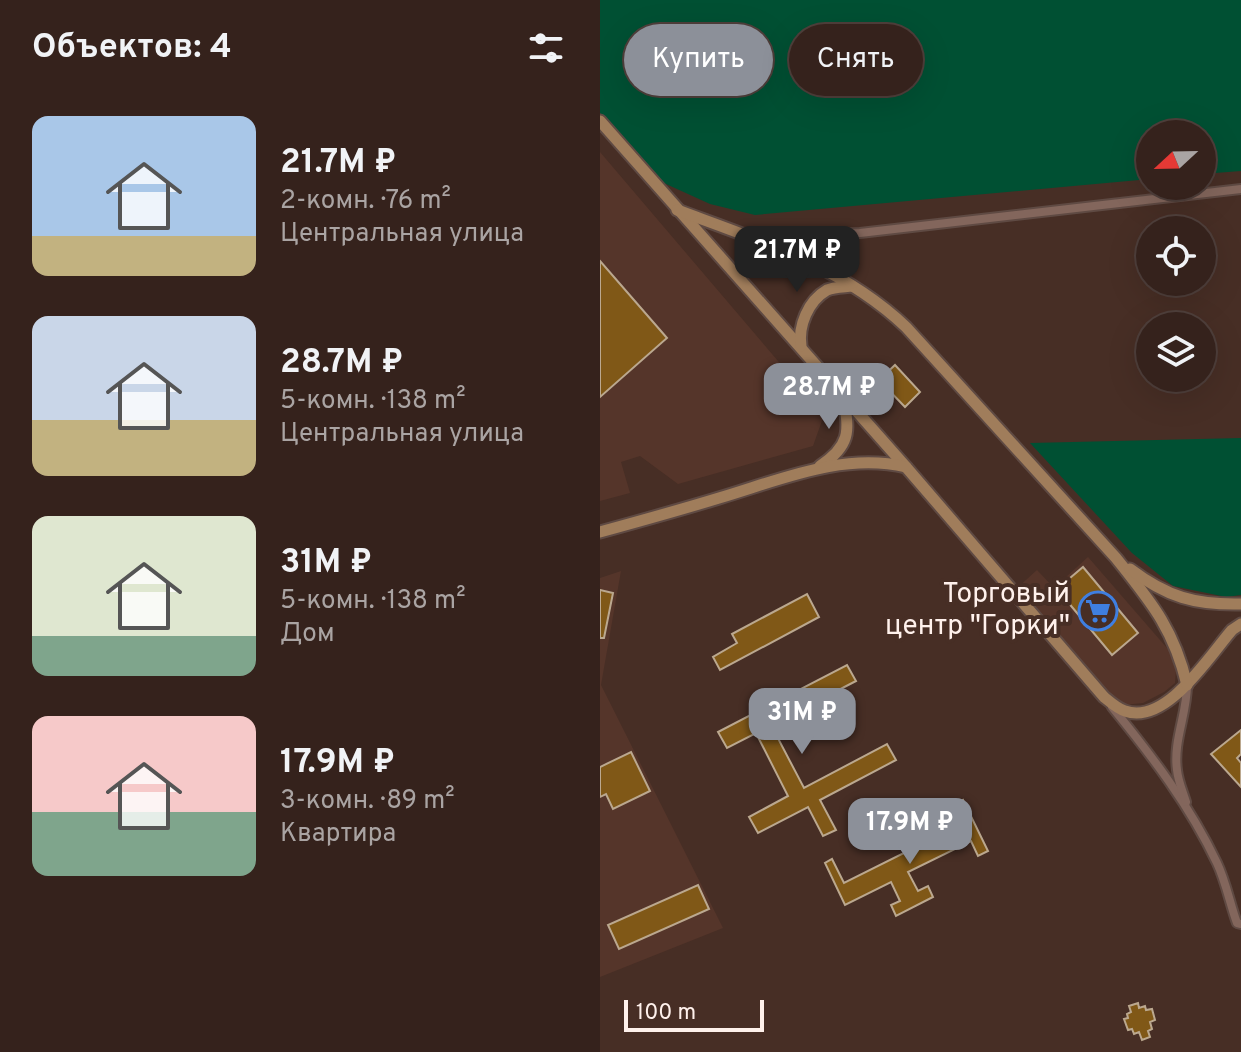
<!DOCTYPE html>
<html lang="ru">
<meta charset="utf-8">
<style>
body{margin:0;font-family:Overpass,sans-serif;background:#402f29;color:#f1f3f6;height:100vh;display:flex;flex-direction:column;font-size:30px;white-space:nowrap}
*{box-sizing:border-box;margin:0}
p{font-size:26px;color:#aaa4a3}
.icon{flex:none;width:44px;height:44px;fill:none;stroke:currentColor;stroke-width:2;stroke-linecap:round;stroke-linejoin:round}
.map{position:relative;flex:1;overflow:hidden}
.side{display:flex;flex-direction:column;background:#35221c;width:600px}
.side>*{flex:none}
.banner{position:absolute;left:24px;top:24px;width:496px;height:72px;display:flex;gap:16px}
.needle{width:52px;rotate:248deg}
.tools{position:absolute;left:536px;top:120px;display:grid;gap:16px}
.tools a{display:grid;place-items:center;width:80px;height:80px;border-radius:50%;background:#35221c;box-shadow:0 8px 32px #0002,0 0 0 2px #4f3f3b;font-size:40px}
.scale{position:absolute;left:24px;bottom:20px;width:140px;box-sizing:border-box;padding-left:8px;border:4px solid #fff1ec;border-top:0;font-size:22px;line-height:28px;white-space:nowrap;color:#fff1ec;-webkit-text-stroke:6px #472e25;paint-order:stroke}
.price{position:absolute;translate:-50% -68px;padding:0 18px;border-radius:16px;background:#8c9099;color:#fff;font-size:26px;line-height:52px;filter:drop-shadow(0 2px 4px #0008)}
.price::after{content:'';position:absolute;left:50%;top:48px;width:24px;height:18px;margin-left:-12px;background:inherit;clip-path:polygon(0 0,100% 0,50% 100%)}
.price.current{background:#222;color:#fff}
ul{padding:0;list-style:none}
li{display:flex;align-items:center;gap:24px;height:200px;padding:0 32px}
li span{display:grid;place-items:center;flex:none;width:224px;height:160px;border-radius:16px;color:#555}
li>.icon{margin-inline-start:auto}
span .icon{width:96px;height:96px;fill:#fffc;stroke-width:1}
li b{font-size:34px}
h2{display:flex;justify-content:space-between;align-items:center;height:96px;padding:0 32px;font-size:34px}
.tag{padding:0 28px;border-radius:36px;background:#35221c;box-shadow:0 8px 32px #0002,0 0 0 2px #4f3f3b;font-size:28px;line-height:72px}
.tag.current{background:#8c9099;color:#fff}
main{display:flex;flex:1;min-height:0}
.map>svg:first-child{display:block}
</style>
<main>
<section class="side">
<h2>Объектов: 4<svg class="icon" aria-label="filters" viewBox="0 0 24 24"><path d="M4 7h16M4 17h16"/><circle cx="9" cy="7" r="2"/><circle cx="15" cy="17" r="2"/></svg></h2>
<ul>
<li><span style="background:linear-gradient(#a9c7e8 75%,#c2b280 0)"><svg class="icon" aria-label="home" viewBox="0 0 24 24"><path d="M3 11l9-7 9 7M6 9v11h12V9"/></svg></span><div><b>21.7M ₽</b><p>2-комн. · 76 m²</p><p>Центральная улица</p></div></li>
<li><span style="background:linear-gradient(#c9d6e8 65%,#c2b280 0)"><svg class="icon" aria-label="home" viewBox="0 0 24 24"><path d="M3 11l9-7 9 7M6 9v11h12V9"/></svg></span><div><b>28.7M ₽</b><p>5-комн. · 138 m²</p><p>Центральная улица</p></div></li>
<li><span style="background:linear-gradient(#dfe7d0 75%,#7fa58c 0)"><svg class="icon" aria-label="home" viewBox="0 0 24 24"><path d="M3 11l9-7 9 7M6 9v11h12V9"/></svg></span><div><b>31M ₽</b><p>5-комн. · 138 m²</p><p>Дом</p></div></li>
<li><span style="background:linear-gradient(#f6c9c9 60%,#7fa58c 0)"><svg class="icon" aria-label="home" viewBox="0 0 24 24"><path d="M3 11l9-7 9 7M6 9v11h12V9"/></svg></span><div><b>17.9M ₽</b><p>3-комн. · 89 m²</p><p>Квартира</p></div></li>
</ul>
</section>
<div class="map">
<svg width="641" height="1052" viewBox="0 0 641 1052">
<rect width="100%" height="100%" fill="#472e25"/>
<!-- built -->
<g fill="#55352a">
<path d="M0,152L224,415L213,446L78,484L40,456L21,462L30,493L0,501Z"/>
<path d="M488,557L573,655L576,670L575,683L564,692L543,703L524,705L508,694L416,589L437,570L454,588Z"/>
<path d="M21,571L1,685L123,928L0,977V578Z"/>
</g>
<!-- green -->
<g fill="#005033">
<path d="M0,0H641V171L602,174V134H550V179L155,215L110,204L55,179L0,113Z"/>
<path d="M641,438V595L626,597L573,586L532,553L430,443Z"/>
</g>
<!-- building -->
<g fill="#805817" stroke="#bba88f" stroke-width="2">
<path d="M0,261L67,338L0,397Z"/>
<path d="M295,365L320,392L305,407L279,380Z"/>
<path d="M483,567L538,633L512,655L457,589Z"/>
<path d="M0,590L13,593L4,638H0Z"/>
<path d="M207,594L219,617L120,670L113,657L137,643L132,634Z"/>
<path d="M247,665L256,681L171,725L204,788L287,744L296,760L220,800L236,830L223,836L208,807L158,833L149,817L188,796L156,733L127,748L118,732Z"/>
<path d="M641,730V754L637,758L641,763V787L611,754Z"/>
<path d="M31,752L50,791L13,809L6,794L0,797V767Z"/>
<path d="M363,800L388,851L378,856L371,841L308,872L318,891L328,886L333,897L296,916L291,905L300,901L291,882L245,905L225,863L232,859L244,883L362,824L353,806Z"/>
<path d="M98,885L109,909L19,949L8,925Z"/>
<path d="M538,1003L539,1008L545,1006L546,1010L552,1009L555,1020L550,1022L552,1029L548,1031L550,1037L542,1040L539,1032L534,1034L532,1029L528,1030L524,1019L528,1018L527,1014L531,1012L529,1006Z"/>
</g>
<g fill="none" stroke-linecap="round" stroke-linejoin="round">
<defs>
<g id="minor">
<path d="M162,242L193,234L260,233L641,189"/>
<path d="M512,707C552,756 590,806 617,863C626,882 630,904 637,923L641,924"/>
<path d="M586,802C583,792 578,781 577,770C573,741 587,714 587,685"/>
</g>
<g id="secondary">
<path d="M0,121L306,467L504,697C510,702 518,709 525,711C566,726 610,655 632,630L641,624"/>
<path d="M77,210C158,240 242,266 306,327L516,558C551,602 574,629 587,685"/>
<path d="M201,346C198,326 208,301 227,290C233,287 244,287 252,286"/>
<path d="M220,466C249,447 251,431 243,399"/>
<path d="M0,532C40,521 80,510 119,498C180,480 243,452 306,467"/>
<path d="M530,569C567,597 595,605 641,604"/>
</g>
</defs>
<!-- minor casing -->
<use href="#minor" stroke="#5f4a43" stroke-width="12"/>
<!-- secondary casing -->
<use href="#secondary" stroke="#5f4a43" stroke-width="15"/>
<!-- minor -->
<use href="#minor" stroke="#83665c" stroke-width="8"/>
<!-- secondary -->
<use href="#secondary" stroke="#a07d5b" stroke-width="11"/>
</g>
<!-- icons -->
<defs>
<symbol id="supermarket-ring" viewBox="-11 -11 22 22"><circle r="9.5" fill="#472e25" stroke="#3f7fe0" stroke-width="1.5"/><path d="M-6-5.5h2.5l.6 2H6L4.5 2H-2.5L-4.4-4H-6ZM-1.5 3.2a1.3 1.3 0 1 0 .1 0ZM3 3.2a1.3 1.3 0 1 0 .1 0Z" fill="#3f7fe0"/></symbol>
</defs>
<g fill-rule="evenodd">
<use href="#supermarket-ring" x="476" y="589" width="44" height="44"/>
</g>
<g text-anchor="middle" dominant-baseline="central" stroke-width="8" stroke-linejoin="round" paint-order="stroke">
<!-- poi labels -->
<g font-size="28" fill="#fff1ec" stroke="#472e25" text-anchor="end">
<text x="470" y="595">Торговый<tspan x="470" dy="32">центр "Горки"</tspan></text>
</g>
</g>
</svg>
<div class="tools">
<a><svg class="needle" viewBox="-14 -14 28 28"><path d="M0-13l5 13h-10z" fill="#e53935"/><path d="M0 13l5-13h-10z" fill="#aaa4a3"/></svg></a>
<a><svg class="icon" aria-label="locate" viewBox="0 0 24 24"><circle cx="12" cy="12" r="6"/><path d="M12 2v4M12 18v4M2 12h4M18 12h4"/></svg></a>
<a><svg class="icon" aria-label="layers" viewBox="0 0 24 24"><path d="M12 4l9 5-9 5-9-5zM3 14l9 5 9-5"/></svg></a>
</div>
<div class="scale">100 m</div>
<b class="price current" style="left:197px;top:294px">21.7M ₽</b>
<b class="price" style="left:229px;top:431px">28.7M ₽</b>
<b class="price" style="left:202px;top:756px">31M ₽</b>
<b class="price" style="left:310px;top:866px">17.9M ₽</b>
<div class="banner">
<a class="tag current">Купить</a>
<a class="tag">Снять</a>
</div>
</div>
</main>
